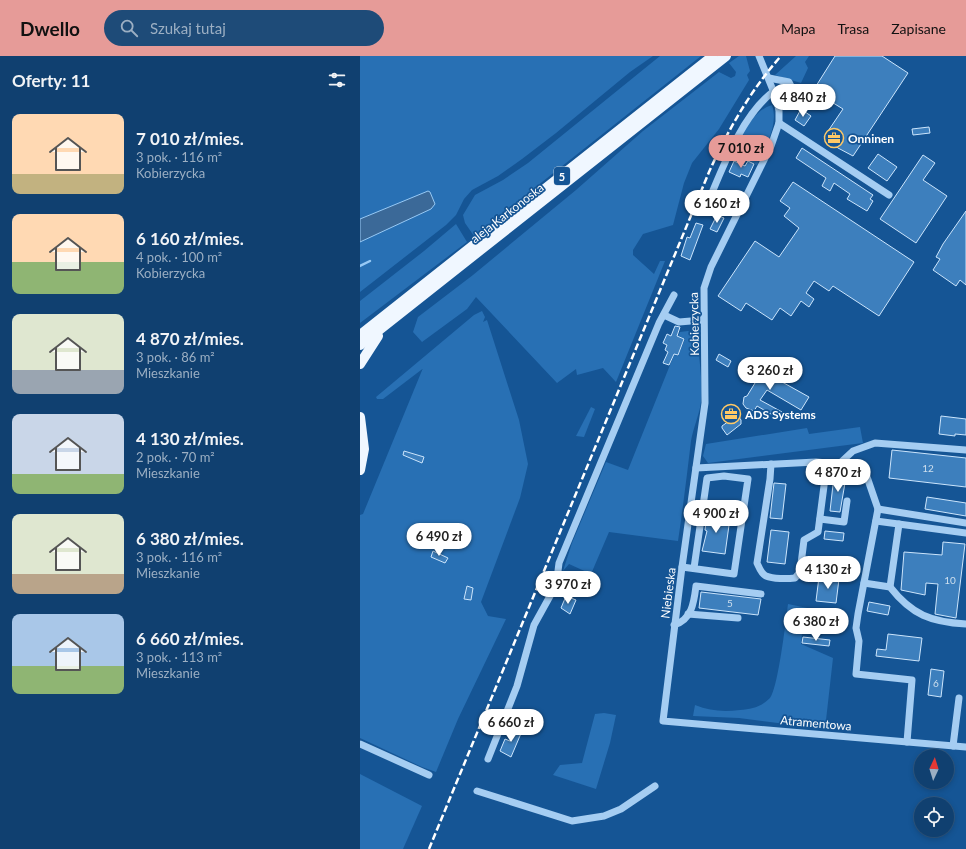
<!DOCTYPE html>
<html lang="pl">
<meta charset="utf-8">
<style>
body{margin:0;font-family:Lato,sans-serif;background:#1e4b78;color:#f1f3f6;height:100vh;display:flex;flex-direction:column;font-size:15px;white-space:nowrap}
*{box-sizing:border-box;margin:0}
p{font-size:13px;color:#9cafc3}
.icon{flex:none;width:22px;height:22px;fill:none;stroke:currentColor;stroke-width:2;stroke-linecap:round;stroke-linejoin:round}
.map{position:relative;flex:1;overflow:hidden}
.panel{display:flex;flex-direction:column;background:#104070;width:360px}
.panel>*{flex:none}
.needle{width:26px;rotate:4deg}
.fabs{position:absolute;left:554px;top:693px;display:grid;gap:8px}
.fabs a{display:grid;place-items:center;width:40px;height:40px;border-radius:50%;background:#104070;box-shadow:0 2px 6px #0003,0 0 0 1px #305983;font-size:20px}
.price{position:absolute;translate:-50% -34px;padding:0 9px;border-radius:14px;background:#fff;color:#222;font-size:13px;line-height:26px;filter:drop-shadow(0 1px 2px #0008)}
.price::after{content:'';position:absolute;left:50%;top:24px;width:12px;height:9px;margin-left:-6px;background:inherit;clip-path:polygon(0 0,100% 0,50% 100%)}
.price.selected{background:#e69b98;color:#111}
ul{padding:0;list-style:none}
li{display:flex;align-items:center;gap:12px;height:100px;padding:0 12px}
li span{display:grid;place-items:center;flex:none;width:112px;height:80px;border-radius:8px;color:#555}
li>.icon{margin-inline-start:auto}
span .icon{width:48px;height:48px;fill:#fffc;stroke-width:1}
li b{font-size:17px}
h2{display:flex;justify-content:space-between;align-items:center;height:48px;padding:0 12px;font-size:17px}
header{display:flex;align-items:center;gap:24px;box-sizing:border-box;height:56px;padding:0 20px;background:#e69b98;color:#111}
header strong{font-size:19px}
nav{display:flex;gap:22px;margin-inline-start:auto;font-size:14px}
.search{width:280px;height:36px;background:#1e4b78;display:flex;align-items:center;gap:10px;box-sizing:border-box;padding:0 14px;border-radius:22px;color:#9cafc3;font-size:15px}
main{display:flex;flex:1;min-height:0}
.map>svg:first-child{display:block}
</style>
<header>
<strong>Dwello</strong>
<div class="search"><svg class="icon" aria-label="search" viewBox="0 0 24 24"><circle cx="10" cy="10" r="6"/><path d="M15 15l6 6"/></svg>Szukaj tutaj</div>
<nav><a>Mapa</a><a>Trasa</a><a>Zapisane</a></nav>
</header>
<main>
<section class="panel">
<h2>Oferty: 11<svg class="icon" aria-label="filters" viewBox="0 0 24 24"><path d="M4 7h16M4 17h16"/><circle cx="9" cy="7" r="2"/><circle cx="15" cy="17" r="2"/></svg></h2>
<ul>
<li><span style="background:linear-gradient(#ffd9b3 75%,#c2b280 0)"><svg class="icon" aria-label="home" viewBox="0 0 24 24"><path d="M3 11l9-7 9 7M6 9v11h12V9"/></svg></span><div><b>7 010 zł/mies.</b><p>3 pok. · 116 m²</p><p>Kobierzycka</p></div></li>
<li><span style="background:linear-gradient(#ffd9b3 60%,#8fb573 0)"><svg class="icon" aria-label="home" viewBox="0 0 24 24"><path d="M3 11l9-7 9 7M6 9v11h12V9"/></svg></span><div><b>6 160 zł/mies.</b><p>4 pok. · 100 m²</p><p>Kobierzycka</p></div></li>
<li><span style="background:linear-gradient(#dfe7d0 70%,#9aa5b1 0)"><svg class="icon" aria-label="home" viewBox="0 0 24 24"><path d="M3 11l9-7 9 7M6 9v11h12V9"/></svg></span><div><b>4 870 zł/mies.</b><p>3 pok. · 86 m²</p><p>Mieszkanie</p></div></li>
<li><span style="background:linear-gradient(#c9d6e8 75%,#8fb573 0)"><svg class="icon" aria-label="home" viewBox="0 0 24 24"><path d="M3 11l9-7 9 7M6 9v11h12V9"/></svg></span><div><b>4 130 zł/mies.</b><p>2 pok. · 70 m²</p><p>Mieszkanie</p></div></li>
<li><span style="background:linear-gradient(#dfe7d0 75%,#b9a48a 0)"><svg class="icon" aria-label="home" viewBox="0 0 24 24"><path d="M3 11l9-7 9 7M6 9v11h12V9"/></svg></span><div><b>6 380 zł/mies.</b><p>3 pok. · 116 m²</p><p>Mieszkanie</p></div></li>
<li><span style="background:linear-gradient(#a9c7e8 65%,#8fb573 0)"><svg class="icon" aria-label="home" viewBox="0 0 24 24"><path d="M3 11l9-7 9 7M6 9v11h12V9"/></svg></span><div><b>6 660 zł/mies.</b><p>3 pok. · 113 m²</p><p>Mieszkanie</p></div></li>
</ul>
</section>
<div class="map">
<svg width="606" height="793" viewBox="0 0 606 793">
<rect width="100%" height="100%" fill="#155595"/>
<!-- green -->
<g fill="#2870b4">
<path d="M0,0H293L270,16L196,77L162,103L138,120L112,134L104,143L96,159L86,169L0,236Z"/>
<path d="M300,0H341L114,180L105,167L103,159L115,139L143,124L168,107Z"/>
<path d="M379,0H386L390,15L387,19L389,24L359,73L332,107L324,127L313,169L283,178L273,194V199L294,218L300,205H305L256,326L243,312L217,319L216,313L197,327L116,241L107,253L62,286L53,276L58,261L113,219L216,134L283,75L359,16L371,22L375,20L376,16L369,7Z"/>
<path d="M436,0H449L445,6L448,12L441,27L415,19Z"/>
<path d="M412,49C419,69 405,91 397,109L373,97C382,79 392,55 412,49Z"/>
<path d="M96,168L107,186L0,267V245L64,195Z"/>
<path d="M122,255L125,261L123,266L127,264L159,364L168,408L160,442L121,546L128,560L146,563L98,663L76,716L62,711L0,682V459L3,458L63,312L86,295L23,343H17L16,341L114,259Z"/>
<path d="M328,275L334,279L338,285C339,305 343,326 341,346C339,360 333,372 331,385C327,418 323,452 318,485L249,476L231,518L209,508L203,515L212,487L246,406L268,414L314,299L318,300L325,283L318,280L320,276Z"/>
<path d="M231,351L235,353L224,381L216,380Z"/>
<path d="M500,371L503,387L348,407L343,400L346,388L447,372L449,378Z"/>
<path d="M428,548L476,558L474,578H442L441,588L473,602L465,673L379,662L333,660L335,649C350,655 363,656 380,654C392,653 401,651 410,642C418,633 426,564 428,548Z"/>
<path d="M244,657L256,659L250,687L236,733L193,719L200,709L222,707L235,658Z"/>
<path d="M0,718L62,750L43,793H0Z"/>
</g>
<!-- water -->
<path fill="#3b6998" stroke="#97c9f5" d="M68,135L70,136L75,148L71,153L0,186V163Z"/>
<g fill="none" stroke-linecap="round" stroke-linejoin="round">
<!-- stream -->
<path stroke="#97c9f5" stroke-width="2.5" d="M0,210L10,205"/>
</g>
<!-- building -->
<g fill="#3d7fbd" stroke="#cce5fc">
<path d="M475,0H522L548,17L493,100L478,92L464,81L483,53L470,45L466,51L450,42L451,38Z"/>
<path d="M441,53L451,60L444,70L435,64Z"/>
<path d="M569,71L570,77L553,79L552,73Z"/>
<path d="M442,92L513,139L510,143L513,145L507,155L487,143L490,138L474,127L470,135L462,130L466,122L436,102Z"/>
<path d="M518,98L537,111L527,125L508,112Z"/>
<path d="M563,99L575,107L563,124L587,140L556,187L520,163Z"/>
<path d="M374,105L385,110L388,105L394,108L388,121L381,118L380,121L369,116Z"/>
<path d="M433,126L554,206L519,260L473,230L469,235L454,225L446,237L454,243L449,251L441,245L431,260L420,252L412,264L386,247L381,255L358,240L395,185L419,201L439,172L424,160L430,152L420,145Z"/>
<path d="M606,155V229L600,224L596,230L573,214L580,203L576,201L583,188Z"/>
<path d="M357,159L364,162L357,176L350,173Z"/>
<path d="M336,167L343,169L330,204L321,200L327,181L330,182Z"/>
<path d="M315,270L320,271L317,280L324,283L318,299L314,298L309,309L303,307L308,296L305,294L307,289L303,287L307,278L311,280Z"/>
<path d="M359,298L371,305L368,311L356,304Z"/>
<path d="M388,307L449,341L441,354L407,334L400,344L422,356L418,362L397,350L394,355L386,352L383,348L384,341L387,340L395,327L381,319Z"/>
<path d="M371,350L381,364V368L367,379L362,372V370L369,365L363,357Z"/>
<path d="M581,360L606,363V379L595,378V380L579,378Z"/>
<path d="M532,394L606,402V431L529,422Z"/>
<path d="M44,395L64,401L62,407L43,399Z"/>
<path d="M474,420L486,421L480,456L470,455Z"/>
<path d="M414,427L426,428L422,463L410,462Z"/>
<path d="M567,441L606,447V460L565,453Z"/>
<path d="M347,458L370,462L365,498L342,495L347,475L345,474Z"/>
<path d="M411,474L429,476L425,508L407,506Z"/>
<path d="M465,475L484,477L483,485L464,483Z"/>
<path d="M583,486L605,488L596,562L575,558L578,528L566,527L565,539L541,534L544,496L582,499Z"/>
<path d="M73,495L88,502L85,507L71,501Z"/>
<path d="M459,521L479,523L476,547L456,545Z"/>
<path d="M107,530L113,532L111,544L104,543Z"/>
<path d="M341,536L401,543L398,559L339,552Z"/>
<path d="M206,540L216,544L210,558L201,552Z"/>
<path d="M509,546L530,550L528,559L507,555Z"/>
<path d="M528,578L562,582L559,605L516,600L517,593L526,594Z"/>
<path d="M443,581L470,584L469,590L442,587Z"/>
<path d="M571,613L584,615L581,641L568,639Z"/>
<path d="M155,672L162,675L151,701L140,695L145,683L150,685Z"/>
</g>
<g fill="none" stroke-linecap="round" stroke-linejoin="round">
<!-- minor -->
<g stroke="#a5cdf2" stroke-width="7">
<path d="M399,0L417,44L419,55V67L411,90L351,211L344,232L345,347L322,511L303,665L606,691"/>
<path d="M409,22L429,26L434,36L432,42L418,49"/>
<path d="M419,67L529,139"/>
<path d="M349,144C364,108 383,58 414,35"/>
<path d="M304,259L319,266L343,264"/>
<path d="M411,408L410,423L397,507C399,511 401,518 406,520C413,523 427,523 435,522L440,516L444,484L458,476L467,407"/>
<path d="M479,408L493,395L515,387L606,394"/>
<path d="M336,412L456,406L479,408L507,421L518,453L498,558L496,572L499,585L496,618L552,624L547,686"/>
<path d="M518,453L606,467"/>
<path d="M460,463L484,466L487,445"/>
<path d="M516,465L606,477"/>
<path d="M322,511L374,518L388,423L364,420L347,422L334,512"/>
<path d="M504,527L530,531C552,559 571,566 606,568"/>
<path d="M530,531L539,468"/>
<path d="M328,558L378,562"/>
<path d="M314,569C332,564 334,546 336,530L401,538"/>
<path d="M0,688L69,719"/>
<path d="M593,690L599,642"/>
<path d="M128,703L157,630L174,569L200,522L198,515L199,507L299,267L314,239"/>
<path d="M117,735L212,765L244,760L261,753L295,730"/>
</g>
<!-- major -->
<g stroke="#f0f7ff" stroke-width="10">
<path d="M0,279L353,0"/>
<path d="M0,289L366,0"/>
<path d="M0,308L18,280"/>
<path d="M0,361L4,393L0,414"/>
</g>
<!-- rail -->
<path stroke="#fff" stroke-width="2.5" stroke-dasharray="7 3" stroke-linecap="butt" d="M69,793L349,116C368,74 390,35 421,0"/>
</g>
<!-- icons -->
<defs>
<symbol id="office-ring" viewBox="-11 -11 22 22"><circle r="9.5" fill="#155595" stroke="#ffc966" stroke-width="1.5"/><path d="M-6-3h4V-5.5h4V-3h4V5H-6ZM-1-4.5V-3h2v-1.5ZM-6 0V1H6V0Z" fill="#ffc966"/></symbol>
</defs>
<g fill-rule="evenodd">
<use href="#office-ring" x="463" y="71" width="22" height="22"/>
<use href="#office-ring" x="360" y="347" width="22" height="22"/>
</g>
<g text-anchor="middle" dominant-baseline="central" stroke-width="3.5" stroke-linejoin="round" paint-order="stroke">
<!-- number labels -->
<g font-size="10" fill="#cedfee">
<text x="568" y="412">12</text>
<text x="590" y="524">10</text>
<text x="370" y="547">5</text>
<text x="576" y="627">6</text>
</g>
<!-- shield labels -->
<rect fill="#155595" stroke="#b9ccdf" stroke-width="1" x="194" y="111" width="16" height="18" rx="3"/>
<g font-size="11" font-weight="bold" fill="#fff">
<text x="202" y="120">5</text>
</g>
<!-- poi labels -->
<g font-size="12" font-weight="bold" fill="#fff" stroke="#155595" text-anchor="start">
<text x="488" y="82">Onninen</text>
<text x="385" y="358">ADS Systems</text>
</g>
<!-- street labels -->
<g font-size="12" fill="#fff" stroke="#155595">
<text transform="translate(147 157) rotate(-38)">aleja Karkonoska</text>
<text transform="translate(334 268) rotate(-91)">Kobierzycka</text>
<text transform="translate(308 537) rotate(-83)">Niebieska</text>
<text transform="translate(456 667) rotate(5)">Atramentowa</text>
</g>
</g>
</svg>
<div class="fabs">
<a><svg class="needle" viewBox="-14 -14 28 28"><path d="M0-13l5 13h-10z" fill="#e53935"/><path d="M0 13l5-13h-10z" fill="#9cafc3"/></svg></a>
<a><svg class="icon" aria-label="locate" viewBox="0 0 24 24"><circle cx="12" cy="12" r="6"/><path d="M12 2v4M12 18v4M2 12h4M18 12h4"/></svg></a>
</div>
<b class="price" style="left:443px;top:62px">4 840 zł</b>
<b class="price selected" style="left:381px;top:113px">7 010 zł</b>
<b class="price" style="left:357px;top:168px">6 160 zł</b>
<b class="price" style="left:410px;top:335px">3 260 zł</b>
<b class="price" style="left:478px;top:437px">4 870 zł</b>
<b class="price" style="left:356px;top:478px">4 900 zł</b>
<b class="price" style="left:79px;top:501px">6 490 zł</b>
<b class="price" style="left:468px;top:534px">4 130 zł</b>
<b class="price" style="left:208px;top:549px">3 970 zł</b>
<b class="price" style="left:456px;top:586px">6 380 zł</b>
<b class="price" style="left:151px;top:687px">6 660 zł</b>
</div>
</main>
